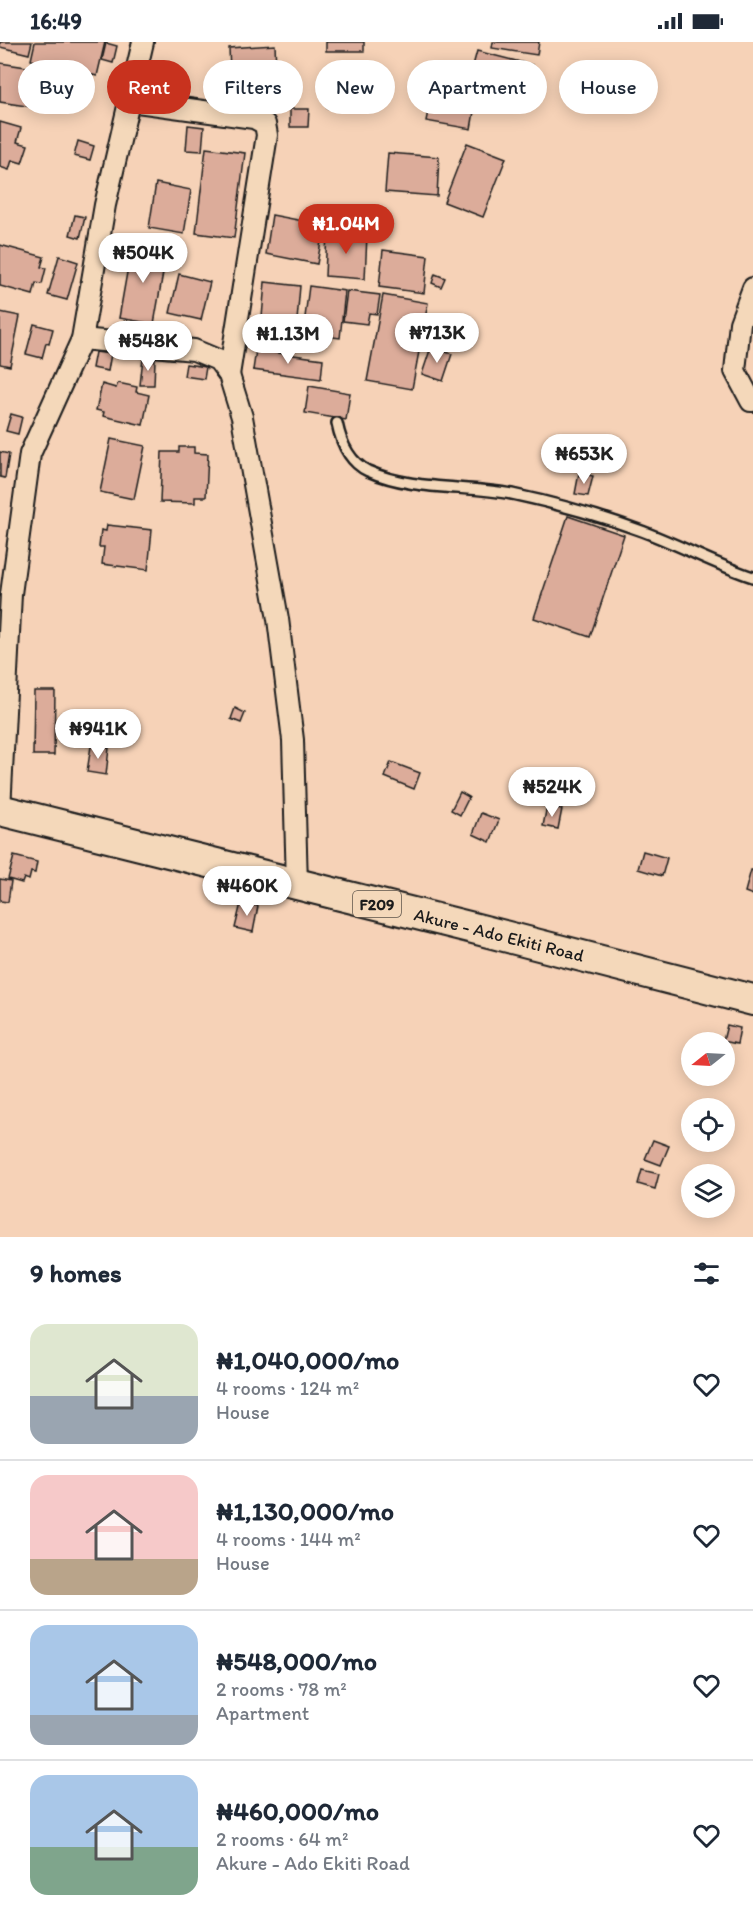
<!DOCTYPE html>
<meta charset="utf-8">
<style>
body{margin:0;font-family:Itim,sans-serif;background:#f6f6f7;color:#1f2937;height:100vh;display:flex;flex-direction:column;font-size:22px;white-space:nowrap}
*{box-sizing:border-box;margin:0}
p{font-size:20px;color:#747a83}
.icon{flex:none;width:33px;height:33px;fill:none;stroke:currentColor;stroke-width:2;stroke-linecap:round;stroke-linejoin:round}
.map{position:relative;height:1195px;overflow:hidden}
.drawer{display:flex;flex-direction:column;background:#fff;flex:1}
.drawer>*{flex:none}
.hud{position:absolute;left:18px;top:18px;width:717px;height:54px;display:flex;gap:12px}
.needle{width:39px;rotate:252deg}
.tools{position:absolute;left:681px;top:990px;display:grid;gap:12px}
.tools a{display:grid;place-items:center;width:54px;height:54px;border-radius:50%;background:#fff;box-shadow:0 3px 15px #0003;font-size:30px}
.price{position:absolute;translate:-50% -51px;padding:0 14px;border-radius:21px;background:#fff;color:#222;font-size:20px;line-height:39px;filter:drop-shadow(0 2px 3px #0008)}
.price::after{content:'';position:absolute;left:50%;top:36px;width:18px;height:14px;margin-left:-9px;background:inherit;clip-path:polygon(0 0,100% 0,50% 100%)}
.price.active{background:#c8321e;color:#fff}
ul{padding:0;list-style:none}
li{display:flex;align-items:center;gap:18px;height:150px;padding:0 30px}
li+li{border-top:2px solid #e0e1e3}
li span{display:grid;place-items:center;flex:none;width:168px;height:120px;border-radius:18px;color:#555}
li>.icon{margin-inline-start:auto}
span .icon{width:72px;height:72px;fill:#fffc;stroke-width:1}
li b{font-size:26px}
h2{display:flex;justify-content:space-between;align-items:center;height:72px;padding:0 30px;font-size:26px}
.pill{padding:0 21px;border-radius:27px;background:#fff;box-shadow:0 3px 15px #0003;font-size:21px;line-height:54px}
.pill.active{background:#c8321e;color:#fff}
.status{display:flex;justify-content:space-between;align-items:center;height:42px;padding:0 30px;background:#fff;direction:ltr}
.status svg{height:16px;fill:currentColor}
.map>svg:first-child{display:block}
</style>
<div class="status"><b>16:49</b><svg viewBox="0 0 49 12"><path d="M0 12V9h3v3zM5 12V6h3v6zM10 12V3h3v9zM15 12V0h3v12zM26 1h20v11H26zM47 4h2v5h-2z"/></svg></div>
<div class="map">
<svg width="753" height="1195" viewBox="0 0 753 1195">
<rect width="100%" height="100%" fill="#f6d2b7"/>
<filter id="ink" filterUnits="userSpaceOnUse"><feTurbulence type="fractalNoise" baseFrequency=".0167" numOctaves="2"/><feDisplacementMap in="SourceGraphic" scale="12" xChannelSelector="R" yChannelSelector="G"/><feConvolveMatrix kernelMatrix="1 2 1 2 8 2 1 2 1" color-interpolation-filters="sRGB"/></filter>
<g filter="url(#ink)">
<!-- building -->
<g fill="#dcac9a" stroke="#1c1c1c" stroke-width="1.5">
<path d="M0,0H32L29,12L0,5Z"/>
<path d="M35,0H105L97,34L31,18Z"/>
<rect x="326" y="0" width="38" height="9"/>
<path d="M493,0H539L537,13L492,6Z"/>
<path d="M106,1L117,4L113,21L102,18Z"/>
<path d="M275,3L277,47L231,50L229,6Z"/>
<path d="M477,9L532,23L523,57L468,42Z"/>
<path d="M0,21L52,29L46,67L0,60Z"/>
<path d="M383,27L385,64L327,66L326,29Z"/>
<path d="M432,49L476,58L471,87L426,79Z"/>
<path d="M290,67H309L308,85H290Z"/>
<path d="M0,80L21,86L17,100L28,103L22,121L12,118L9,128L0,125Z"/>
<path d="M188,83L204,85L202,109L186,108Z"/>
<path d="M78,99L94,104L90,118L74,114Z"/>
<path d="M467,101L506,116L483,175L444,160Z"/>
<path d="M206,106L245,111L234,196L196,191Z"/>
<path d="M388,111L439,115L437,154L385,150Z"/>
<path d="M156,141L191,148L184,192L149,186Z"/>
<path d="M75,173L85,175L80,196L70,193Z"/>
<path d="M272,173L324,183L317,222L266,212Z"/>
<path d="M338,188L356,190V192L367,193L365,237L325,234L327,190L337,191Z"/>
<path d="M132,202L167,208L154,282L119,276Z"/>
<path d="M0,203L44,215L41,225L46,226L42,242L36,241L33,253L0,244Z"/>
<path d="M383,208L428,214L424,251L379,245Z"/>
<path d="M59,214L78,220L67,258L48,253Z"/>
<path d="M179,232L210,240L201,278L170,271Z"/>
<path d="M435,232L445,236L441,245L432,241Z"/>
<path d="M265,240L300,244L296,290L261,287Z"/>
<path d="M309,244L345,249L340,296L303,291Z"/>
<path d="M347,249L380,253L377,272L369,271L367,282L343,279Z"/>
<path d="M383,253L428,261L412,347L367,339Z"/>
<path d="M0,270L20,274L10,324L0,322Z"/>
<path d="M34,282L53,287L49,302L46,301L42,316L26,312Z"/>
<path d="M431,305L452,312L443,339L422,332Z"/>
<path d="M256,308L323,317L321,337L253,328Z"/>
<path d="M95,310L111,312L108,329L92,326Z"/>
<path d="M143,316L155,317L154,343H140Z"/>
<path d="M186,322L206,325L204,337L184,334Z"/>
<path d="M118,341L137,345L136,350L149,353L143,383L103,374L104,370L96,368L102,342L116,346Z"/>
<path d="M309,344L350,351L346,378L305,371Z"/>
<path d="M11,372L22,375L18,392L6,389Z"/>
<path d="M111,397L145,404L134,457L100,450Z"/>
<path d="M179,405H194V411L208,412L206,455H195V461L160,460L162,410H179Z"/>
<path d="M0,410L9,412L5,436L0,435Z"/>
<path d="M579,431L593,434L588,454L575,452Z"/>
<path d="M568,474L624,493L590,595L534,576Z"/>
<path d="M107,483L152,488L148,528L102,522L104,505H99L101,488L106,489Z"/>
<path d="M34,649H55L54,713H33Z"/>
<path d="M235,666L245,671L241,681L231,677Z"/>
<path d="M91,704L109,706L106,733L87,730Z"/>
<path d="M391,720L420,731L414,747L385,735Z"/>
<path d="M460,750L469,755L460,773L451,768Z"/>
<path d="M547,764L562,767L558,787L543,784Z"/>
<path d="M481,771L499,778L490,800L473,792Z"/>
<path d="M643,809L667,816L662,834L638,827Z"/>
<path d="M14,814L37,820L35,831L31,830L29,838L24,836L22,841L8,837Z"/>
<path d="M751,828H753V853L745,850Z"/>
<path d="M0,837L11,839L8,860L0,859Z"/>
<path d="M241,861L258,864L253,890L235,886Z"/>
<path d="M727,983L740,986L737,1002L723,999Z"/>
<path d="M653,1098L669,1104L661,1123L645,1117Z"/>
<path d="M642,1128L659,1132L655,1147L638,1142Z"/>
</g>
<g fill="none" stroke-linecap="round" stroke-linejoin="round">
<defs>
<path id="service" d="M337,381C341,401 349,420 368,429C413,449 464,443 512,452C554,461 598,473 639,488C678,502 714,522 753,535"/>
<g id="minor">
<path d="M130,59L254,76L265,82L267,93L229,333"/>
<path d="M753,246L740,281L735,329L751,359H753"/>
<path d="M82,297L194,308L218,318L229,333L242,375L278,577L293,698L297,843"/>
<path d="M0,768L11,552L30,412L82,297L105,163L143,0"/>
</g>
<path id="primary" d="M0,768L473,886L753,958"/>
</defs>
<!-- service casing -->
<use href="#service" stroke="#1c1c1c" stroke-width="14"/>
<!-- minor casing -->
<use href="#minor" stroke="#1c1c1c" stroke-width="24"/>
<!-- primary casing -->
<use href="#primary" stroke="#1c1c1c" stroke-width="34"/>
<!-- service -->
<use href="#service" stroke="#f4d8ba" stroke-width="9"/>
<!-- minor -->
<use href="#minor" stroke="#f4d8ba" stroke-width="20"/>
<!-- primary -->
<use href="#primary" stroke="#f4d8ba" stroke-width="30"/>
</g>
</g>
<g text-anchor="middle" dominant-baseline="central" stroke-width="4.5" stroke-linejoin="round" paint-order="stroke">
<!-- shield labels -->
<rect fill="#f4d8ba" stroke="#5d544b" stroke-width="1.5" x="353" y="849" width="48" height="26" rx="4.5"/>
<g font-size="16" font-weight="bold" fill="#1c1c1c">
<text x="377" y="862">F209</text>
</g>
<!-- street labels -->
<g font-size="18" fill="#1c1c1c" stroke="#f4d8ba">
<text transform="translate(499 893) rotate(14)">Akure - Ado Ekiti Road</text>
</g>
</g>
</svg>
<div class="tools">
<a><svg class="needle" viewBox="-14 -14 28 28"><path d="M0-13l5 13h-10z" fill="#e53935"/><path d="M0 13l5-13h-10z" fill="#747a83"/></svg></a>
<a><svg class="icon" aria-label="locate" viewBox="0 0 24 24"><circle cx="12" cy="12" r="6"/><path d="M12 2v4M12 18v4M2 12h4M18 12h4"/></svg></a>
<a><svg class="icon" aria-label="layers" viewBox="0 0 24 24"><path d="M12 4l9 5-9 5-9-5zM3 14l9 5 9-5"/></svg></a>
</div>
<b class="price active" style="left:346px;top:213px">₦1.04M</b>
<b class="price" style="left:143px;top:242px">₦504K</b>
<b class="price" style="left:437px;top:322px">₦713K</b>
<b class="price" style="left:288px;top:323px">₦1.13M</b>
<b class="price" style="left:148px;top:330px">₦548K</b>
<b class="price" style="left:584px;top:443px">₦653K</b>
<b class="price" style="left:98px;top:718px">₦941K</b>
<b class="price" style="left:552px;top:776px">₦524K</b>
<b class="price" style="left:247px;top:875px">₦460K</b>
<div class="hud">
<a class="pill">Buy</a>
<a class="pill active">Rent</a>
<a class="pill">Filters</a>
<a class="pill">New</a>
<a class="pill">Apartment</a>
<a class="pill">House</a>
</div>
</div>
<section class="drawer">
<h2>9 homes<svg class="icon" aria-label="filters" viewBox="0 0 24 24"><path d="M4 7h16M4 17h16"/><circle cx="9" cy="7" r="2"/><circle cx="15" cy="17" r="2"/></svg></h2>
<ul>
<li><span style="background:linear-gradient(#dfe7d0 60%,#9aa5b1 0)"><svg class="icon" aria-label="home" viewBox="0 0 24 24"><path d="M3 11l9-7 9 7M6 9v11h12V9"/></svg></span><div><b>₦1,040,000/mo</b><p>4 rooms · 124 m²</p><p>House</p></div><svg class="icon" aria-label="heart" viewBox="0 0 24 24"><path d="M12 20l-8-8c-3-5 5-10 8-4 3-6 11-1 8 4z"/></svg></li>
<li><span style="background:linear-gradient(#f6c9c9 70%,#b9a48a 0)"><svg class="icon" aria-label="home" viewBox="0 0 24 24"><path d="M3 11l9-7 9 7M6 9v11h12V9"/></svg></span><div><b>₦1,130,000/mo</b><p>4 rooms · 144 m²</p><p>House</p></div><svg class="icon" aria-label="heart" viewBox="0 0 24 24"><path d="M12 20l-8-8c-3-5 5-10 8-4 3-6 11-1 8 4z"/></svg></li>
<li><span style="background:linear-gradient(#a9c7e8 75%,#9aa5b1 0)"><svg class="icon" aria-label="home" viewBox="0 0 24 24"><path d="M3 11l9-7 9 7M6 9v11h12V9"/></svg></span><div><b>₦548,000/mo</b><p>2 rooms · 78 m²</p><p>Apartment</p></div><svg class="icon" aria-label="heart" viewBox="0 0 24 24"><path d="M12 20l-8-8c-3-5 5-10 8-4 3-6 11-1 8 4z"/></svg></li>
<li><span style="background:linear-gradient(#a9c7e8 60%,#7fa58c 0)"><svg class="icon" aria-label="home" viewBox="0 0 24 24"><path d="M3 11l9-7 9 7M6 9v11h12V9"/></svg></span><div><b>₦460,000/mo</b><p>2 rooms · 64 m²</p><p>Akure - Ado Ekiti Road</p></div><svg class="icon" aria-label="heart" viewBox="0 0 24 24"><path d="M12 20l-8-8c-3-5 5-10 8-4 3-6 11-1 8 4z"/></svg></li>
</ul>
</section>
